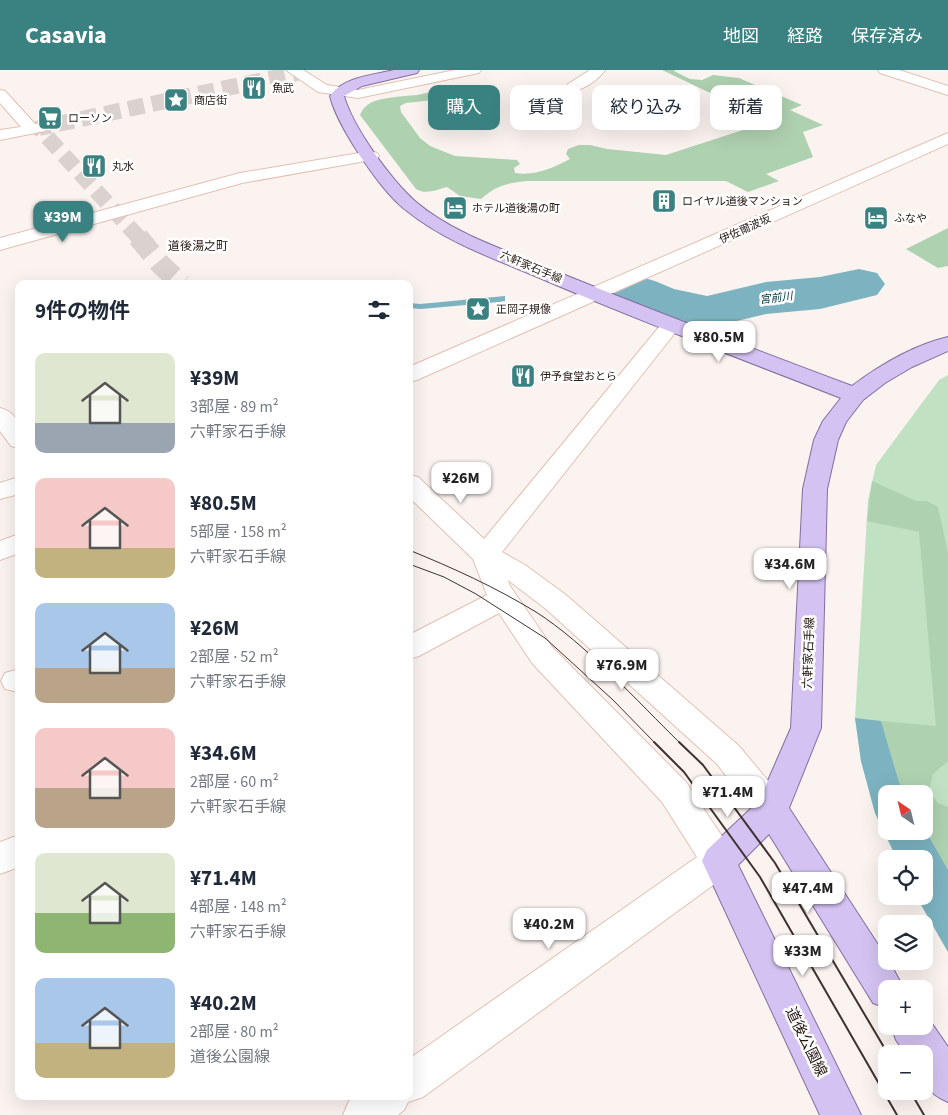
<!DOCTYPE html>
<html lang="ja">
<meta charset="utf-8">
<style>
body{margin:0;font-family:"Source Sans 3","Noto Sans JP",sans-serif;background:#f2f2f3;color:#1f2937;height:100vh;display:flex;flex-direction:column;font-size:19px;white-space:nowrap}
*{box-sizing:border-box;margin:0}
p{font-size:16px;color:#747a83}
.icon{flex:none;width:28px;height:28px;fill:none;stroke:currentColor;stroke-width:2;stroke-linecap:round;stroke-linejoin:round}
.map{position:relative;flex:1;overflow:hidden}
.details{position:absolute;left:15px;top:210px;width:398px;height:820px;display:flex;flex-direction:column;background:#fff;border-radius:10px;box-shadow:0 5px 20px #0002}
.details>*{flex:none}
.guide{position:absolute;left:428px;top:15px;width:445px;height:45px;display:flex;gap:10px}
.needle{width:32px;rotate:325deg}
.tools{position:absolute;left:878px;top:715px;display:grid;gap:10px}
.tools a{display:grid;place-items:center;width:55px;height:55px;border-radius:10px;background:#fff;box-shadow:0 5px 20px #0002;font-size:25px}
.price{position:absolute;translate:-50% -42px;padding:0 11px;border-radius:10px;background:#fff;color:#222;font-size:16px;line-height:32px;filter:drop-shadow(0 1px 2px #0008)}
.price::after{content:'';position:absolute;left:50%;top:30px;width:15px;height:11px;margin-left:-8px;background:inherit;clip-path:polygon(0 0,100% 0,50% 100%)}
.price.selected{background:#3a8281;color:#fff}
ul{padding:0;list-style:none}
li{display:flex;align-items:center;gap:15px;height:125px;padding:0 20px}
li span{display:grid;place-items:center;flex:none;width:140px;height:100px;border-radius:10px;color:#555}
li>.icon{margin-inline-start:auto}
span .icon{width:60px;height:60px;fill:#fffc;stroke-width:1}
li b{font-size:21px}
h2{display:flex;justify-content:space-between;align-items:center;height:60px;padding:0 20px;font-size:21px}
.tag{padding:0 18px;border-radius:10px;background:#fff;box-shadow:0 5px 20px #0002;font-size:18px;line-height:45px}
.tag.selected{background:#3a8281;color:#fff}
header{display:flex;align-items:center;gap:30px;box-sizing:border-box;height:70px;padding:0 25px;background:#3a8281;color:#fff}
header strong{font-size:24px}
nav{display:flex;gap:28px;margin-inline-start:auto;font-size:18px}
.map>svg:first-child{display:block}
</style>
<header>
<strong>Casavia</strong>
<nav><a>地図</a><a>経路</a><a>保存済み</a></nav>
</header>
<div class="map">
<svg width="948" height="1045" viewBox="0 0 948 1045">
<rect width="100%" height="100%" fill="#fbf3f0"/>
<!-- green -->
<path fill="#c1e2c2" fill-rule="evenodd" d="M948,305V882L916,826H924V789H897L875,743L861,691L855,648L868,430L876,395L939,310ZM886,724H924V761H886Z"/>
<!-- forest -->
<g fill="#aed1b0">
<path d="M662,0H676L674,1L690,9L702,10L713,5L739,8L802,35L790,40L823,55L803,62L813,87L766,104L779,111L748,122L726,111H527C507,113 497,115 481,129L460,126L447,117C436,120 426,125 416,119L360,45C363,37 370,32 378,30C391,27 404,26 417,25C431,23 446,14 460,20L459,23L433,30L406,33L400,36L401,42L420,68L430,76L455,86L517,90L520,94L514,98L515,103C535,106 553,98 570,89L566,84L568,79L579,75H590L607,79L666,85L749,58L728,47L746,40Z"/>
<path d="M948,158V196L938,198L906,179Z"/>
<path d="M872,411L916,431H927L938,437L948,483V691L933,704L929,721L938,733L948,737V800L924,758V724H906L899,712L881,651L936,656L919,462L867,451Z"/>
</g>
<!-- water -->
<g fill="#7db3c1">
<path d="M505,226V231L499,232L421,239L409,238V233L420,234Z"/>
<path d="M855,648L881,651L899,712L906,724H886V761H924V758L948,800V882L916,826H924V789H897L875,743L861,691Z"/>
</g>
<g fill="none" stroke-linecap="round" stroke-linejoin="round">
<!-- river -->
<path fill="#7db3c1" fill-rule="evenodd" d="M859,199L877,203L885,214L877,225L820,239L766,244L707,258L640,243L619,233L611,222L619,211L637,206L655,211L674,219L707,226L766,212L820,207Z"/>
<!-- minor-tunnel-far1 -->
<path stroke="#dbd2cf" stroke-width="16" stroke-dasharray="16 8" stroke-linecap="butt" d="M139,168L39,58L297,3"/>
<!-- minor-tunnel -->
<path stroke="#dbd2cf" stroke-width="21" stroke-dasharray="21 11" stroke-linecap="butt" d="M138,167L161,195L182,214"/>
<defs>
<g id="minor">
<path d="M286,0H303L327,15L358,20L455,0H481L479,3L474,4L358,28L318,22Z"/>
<path d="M590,0H605C598,10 581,23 568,20L566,17L568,14Z"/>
<path d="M878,0H899L948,16V25L880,3Z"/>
<path d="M0,20L5,21L35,54L45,55L47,58L45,61L0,70V60L21,57L0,33Z"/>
<path d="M948,63V74L417,310L409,312V297Z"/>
<path d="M371,81L377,83L379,86L377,89L242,113L0,180V168L240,103Z"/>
<path d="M671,249L678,251L681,255L678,259L502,482L525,495L566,525L739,676L784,730L789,740L784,750L772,754L760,750L717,694L546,539L508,510L510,516L552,577L686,712L731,780L736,791L731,802L423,1027L408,1032L404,1040L398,1045H343L349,1031L355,1026H409V989L697,787L662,732L532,593L499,543L419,586L409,589V565L487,525L473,489L409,427V405L418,407L484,469L664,251Z"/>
<path d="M0,338C21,343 19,361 19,378L11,376L0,361Z"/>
<path d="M19,407V424L0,429V413Z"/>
<path d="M19,464V483L0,490V471Z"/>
<path d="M19,599V622L5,619L1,611L5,603Z"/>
<path d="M19,765V797L0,804V772Z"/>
</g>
<g id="major">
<path d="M394,0H419L417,3L362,16L344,26C353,58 392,111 416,132C455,165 509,181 555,201C654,241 753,279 852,316C880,295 914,275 948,267V281L912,297L885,313L863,330L846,352L838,370L827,419L821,658L789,738L886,887V891H889L904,919H886V938L873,933L769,764L738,795L861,1045H820L702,791L707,780L759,731L791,658L803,419L814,370L823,351L841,328C744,290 645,253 549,212C501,191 448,174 407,141C382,123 337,56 330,26C343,7 373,5 394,0Z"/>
<path d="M924,942L948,977V1032C922,1021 924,1009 924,984H906L896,970L891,956H924Z"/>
</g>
</defs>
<!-- minor casing -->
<use href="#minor" stroke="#e4c0b2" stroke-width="2"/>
<!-- major casing -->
<use href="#major" stroke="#846d9f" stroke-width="2"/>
<!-- minor -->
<use href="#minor" fill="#fff" fill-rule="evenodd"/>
<!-- major -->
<use href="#major" fill="#d4c3f2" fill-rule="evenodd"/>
<!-- tram-far1 -->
<g stroke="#3f322e" stroke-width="1">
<path d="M409,480C453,498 495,517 536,542C586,574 637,631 680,673"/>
<path d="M409,494L444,507L476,524L545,568L613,630L655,673"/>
</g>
<!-- tram -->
<g stroke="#3f322e" stroke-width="2">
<path d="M654,672L684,702L760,807L897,1045"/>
<path d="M679,672L703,695L775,793L888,984"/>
<path d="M910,1021L924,1045"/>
</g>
</g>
<!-- icons -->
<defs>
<symbol id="restaurant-square" viewBox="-11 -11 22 22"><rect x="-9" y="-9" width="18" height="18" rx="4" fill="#3a8281" stroke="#fff"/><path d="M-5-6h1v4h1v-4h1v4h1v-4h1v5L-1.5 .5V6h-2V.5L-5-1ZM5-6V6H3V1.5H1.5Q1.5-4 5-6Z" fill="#fff"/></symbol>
<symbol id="sight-square" viewBox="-11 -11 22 22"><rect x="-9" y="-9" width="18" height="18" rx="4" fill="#3a8281" stroke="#fff"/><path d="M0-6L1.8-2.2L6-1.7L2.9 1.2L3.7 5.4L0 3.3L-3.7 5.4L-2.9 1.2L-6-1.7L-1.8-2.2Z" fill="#fff"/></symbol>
<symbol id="supermarket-square" viewBox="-11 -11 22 22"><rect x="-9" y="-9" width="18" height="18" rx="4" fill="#3a8281" stroke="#fff"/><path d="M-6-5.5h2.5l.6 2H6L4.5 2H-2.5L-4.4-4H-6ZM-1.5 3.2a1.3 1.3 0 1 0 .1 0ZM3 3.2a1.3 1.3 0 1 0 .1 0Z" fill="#fff"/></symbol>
<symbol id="building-square" viewBox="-11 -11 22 22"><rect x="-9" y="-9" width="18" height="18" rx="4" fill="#3a8281" stroke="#fff"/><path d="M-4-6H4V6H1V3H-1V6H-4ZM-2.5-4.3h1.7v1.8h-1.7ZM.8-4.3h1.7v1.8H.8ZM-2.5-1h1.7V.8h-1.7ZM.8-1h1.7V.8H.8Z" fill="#fff"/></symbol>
<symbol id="hotel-square" viewBox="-11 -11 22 22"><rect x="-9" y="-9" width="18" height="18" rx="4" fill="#3a8281" stroke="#fff"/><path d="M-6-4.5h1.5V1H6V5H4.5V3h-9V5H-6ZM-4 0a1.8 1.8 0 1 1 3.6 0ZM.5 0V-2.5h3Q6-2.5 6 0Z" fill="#fff"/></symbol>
</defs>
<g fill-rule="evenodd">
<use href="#restaurant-square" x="240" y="4" width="28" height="28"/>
<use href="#sight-square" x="162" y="16" width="28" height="28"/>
<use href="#supermarket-square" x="36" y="34" width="28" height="28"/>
<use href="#restaurant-square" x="80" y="82" width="28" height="28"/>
<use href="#building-square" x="650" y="117" width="28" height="28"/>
<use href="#hotel-square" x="441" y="124" width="28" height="28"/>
<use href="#hotel-square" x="862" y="134" width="28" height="28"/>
<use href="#sight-square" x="464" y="225" width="28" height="28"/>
<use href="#restaurant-square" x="509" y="292" width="28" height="28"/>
</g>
<g text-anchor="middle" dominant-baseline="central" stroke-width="5" stroke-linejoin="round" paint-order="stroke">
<!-- far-poi labels -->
<g font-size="11" fill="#251813" stroke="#fff" text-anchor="start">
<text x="272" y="18">魚武</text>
<text x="194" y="30">商店街</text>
<text x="68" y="48">ローソン</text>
<text x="112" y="96">丸水</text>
<text x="682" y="131">ロイヤル道後マンション</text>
<text x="472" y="138">ホテル道後湯の町</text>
<text x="894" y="148">ふなや</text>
<text x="496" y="239">正岡子規像</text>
<text x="540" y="306">伊予食堂おとら</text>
</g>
<!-- far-street labels -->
<g font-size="11" fill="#251813" stroke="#fff">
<text transform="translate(745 159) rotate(-24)">伊佐爾波坂</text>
<text transform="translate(531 197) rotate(23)">六軒家石手線</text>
</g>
<!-- far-water labels -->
<g font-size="11" font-style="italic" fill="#00343f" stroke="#fff">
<text transform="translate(776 228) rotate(-7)">宮前川</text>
</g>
<!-- far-quarter labels -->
<g font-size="12" fill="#251813" stroke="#fff">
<text x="198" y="176">道後湯之町</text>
</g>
<!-- street labels -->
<g font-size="12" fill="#251813" stroke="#fff">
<text transform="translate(809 583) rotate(-88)">六軒家石手線</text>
</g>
<!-- near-street labels -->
<g font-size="15" fill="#251813" stroke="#fff">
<text transform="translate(806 972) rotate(64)">道後公園線</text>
</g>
</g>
</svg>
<div class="tools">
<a><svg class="needle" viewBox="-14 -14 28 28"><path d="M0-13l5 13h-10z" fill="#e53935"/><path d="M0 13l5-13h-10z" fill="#747a83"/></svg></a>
<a><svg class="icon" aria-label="locate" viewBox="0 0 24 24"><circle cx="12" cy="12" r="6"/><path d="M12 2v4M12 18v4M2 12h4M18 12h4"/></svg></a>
<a><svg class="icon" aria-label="layers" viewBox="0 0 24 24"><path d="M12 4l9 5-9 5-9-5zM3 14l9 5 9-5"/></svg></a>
<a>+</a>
<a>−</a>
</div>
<b class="price selected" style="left:63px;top:173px">¥39M</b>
<b class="price" style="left:719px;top:293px">¥80.5M</b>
<b class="price" style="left:461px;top:434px">¥26M</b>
<b class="price" style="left:790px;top:520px">¥34.6M</b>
<b class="price" style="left:622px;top:621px">¥76.9M</b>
<b class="price" style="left:728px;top:748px">¥71.4M</b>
<b class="price" style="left:808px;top:844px">¥47.4M</b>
<b class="price" style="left:549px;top:880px">¥40.2M</b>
<b class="price" style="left:803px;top:907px">¥33M</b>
<div class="guide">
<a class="tag selected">購入</a>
<a class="tag">賃貸</a>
<a class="tag">絞り込み</a>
<a class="tag">新着</a>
</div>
<section class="details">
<h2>9件の物件<svg class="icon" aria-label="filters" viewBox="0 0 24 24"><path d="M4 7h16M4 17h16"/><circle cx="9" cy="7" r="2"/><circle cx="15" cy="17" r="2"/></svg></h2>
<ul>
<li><span style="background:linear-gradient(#dfe7d0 70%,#9aa5b1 0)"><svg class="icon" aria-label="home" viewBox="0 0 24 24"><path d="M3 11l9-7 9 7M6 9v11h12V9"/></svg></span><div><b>¥39M</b><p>3部屋 · 89 m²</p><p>六軒家石手線</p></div></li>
<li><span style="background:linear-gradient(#f6c9c9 70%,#c2b280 0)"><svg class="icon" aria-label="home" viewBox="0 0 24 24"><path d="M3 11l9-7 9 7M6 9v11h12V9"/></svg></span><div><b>¥80.5M</b><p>5部屋 · 158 m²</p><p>六軒家石手線</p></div></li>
<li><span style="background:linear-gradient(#a9c7e8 65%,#b9a48a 0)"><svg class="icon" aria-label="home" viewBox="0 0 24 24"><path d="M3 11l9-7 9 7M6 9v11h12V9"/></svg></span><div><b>¥26M</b><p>2部屋 · 52 m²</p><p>六軒家石手線</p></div></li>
<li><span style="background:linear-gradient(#f6c9c9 60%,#b9a48a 0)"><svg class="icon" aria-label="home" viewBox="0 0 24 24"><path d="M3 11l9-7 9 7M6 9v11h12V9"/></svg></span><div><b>¥34.6M</b><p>2部屋 · 60 m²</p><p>六軒家石手線</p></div></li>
<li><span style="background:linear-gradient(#dfe7d0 60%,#8fb573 0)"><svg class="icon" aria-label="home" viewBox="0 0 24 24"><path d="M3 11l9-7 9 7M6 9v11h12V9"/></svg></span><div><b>¥71.4M</b><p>4部屋 · 148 m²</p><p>六軒家石手線</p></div></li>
<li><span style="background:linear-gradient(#a9c7e8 65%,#c2b280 0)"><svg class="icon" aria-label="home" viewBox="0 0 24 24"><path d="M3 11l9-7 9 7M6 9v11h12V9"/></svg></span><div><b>¥40.2M</b><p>2部屋 · 80 m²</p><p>道後公園線</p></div></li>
</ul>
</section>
</div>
